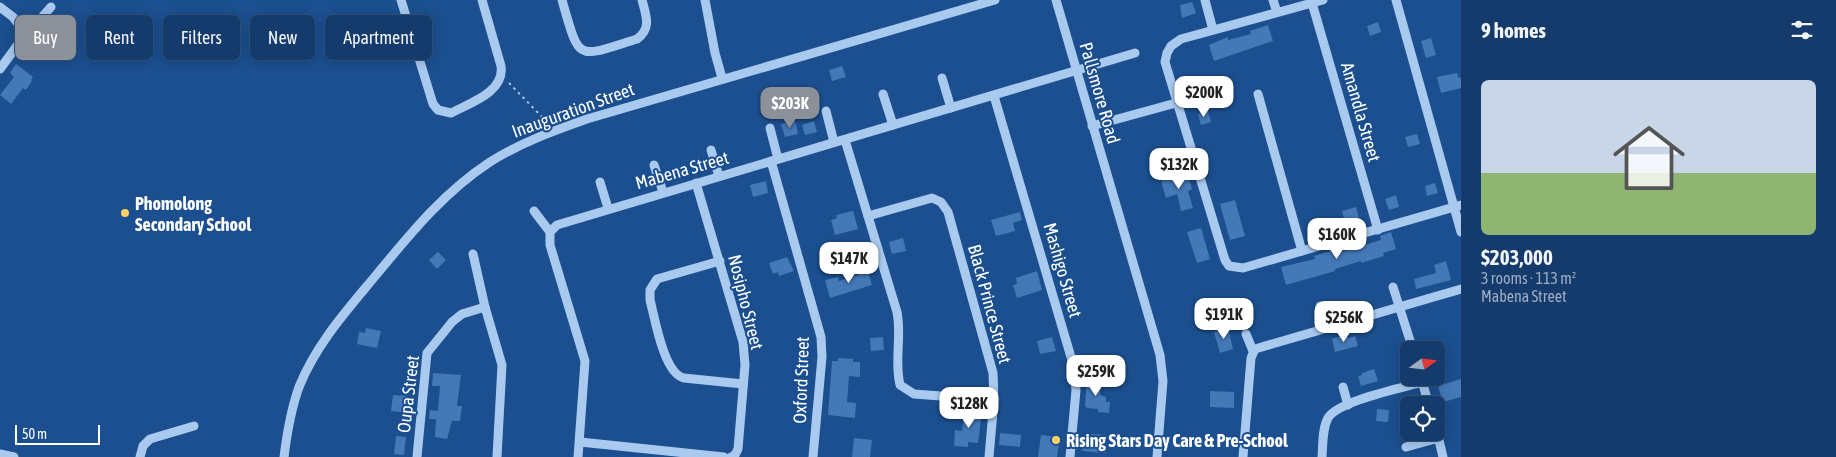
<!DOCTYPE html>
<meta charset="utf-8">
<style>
body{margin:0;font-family:"Asap Condensed",sans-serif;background:#214673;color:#f1f3f6;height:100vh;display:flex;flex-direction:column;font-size:19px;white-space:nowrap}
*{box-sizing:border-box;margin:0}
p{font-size:16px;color:#9dadc1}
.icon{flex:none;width:28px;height:28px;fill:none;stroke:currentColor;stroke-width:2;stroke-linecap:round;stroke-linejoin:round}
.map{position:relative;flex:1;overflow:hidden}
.panel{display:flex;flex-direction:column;background:#143b6b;width:375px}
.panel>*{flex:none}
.banner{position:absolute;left:15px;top:15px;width:475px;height:45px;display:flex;gap:10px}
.needle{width:32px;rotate:75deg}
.controls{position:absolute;left:1400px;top:341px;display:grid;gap:10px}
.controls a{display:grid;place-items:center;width:45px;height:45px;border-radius:8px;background:#143b6b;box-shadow:0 2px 12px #0003,0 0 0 1px #33557e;font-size:25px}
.scale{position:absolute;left:15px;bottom:12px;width:85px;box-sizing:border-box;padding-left:5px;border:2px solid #fff;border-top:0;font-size:14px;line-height:18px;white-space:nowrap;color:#fff;-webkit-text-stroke:4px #1b4f8f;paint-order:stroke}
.price{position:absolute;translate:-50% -42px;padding:0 11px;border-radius:10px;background:#fff;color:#222;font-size:16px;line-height:32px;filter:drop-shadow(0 1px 2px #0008)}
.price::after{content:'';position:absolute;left:50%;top:30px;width:15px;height:11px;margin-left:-8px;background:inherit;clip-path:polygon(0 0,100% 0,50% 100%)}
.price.active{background:#8c9099;color:#fff}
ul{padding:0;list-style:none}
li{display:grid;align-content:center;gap:10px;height:265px;padding:0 20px}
li span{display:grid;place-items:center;height:155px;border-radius:8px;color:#555}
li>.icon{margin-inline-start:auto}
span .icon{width:90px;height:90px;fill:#fffc;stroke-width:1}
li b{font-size:21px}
h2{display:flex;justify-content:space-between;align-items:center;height:60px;padding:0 20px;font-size:21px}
.tag{padding:0 18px;border-radius:8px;background:#143b6b;box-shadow:0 2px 12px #0003,0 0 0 1px #33557e;font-size:18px;line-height:45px}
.tag.active{background:#8c9099;color:#fff}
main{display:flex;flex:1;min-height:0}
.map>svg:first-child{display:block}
</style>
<main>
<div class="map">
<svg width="1461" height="457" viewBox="0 0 1461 457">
<rect width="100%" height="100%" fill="#1b4f8f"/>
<!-- building -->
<g fill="#4478b7">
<path d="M1192,2L1196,13L1182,18L1180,5Z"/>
<path d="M1378,22L1381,32L1370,36L1367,26Z"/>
<path d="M1268,25L1273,41L1214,61L1209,45L1228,37V40L1251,34L1250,31Z"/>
<path d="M1431,38L1436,55L1426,58L1421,41Z"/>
<path d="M16,64L33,77L31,80L32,81L26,90L23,88L11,104L0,95L14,77L10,73Z"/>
<path d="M842,66L846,77L832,81L829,70Z"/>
<path d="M1457,73L1459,78L1461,77V88L1441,93L1437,77Z"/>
<path d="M1208,111L1211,122L1201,125L1198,114Z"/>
<path d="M795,120L798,134L785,137L781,124Z"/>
<path d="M814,121L817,132L805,135L802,125Z"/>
<path d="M1417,134L1420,144L1408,147L1405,137Z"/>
<path d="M1187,172L1192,189L1188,191L1193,208L1181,211L1177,194L1166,198L1161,181Z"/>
<path d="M766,181L768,193L753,197L750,185Z"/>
<path d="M1435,183L1438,193L1427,196L1425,186Z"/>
<path d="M1396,195L1399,207L1389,210L1385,199Z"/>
<path d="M1235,200L1245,236L1230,240L1220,204Z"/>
<path d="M1356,207L1360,222L1346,226L1342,211Z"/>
<path d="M853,211L858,229L835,235L831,220L837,218L836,215Z"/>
<path d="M1020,212L1022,220L1013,223L1015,231L996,236L991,220Z"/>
<path d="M1201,228L1210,259L1197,263L1187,232Z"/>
<path d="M1391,232L1396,249L1383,253L1384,256L1361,263V261L1335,269V271L1286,285L1281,267L1315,259L1314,256L1340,248L1341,252L1381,240L1380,236Z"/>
<path d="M903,238L906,251L892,254L889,242Z"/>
<path d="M438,252L446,260L437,269L429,260Z"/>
<path d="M787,257L794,271L779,276L778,272L773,274L769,263Z"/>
<path d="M1446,261L1451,280L1416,289L1414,279L1436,273L1434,265Z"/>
<path d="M867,267L872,285L830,298L825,280L838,277L839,281L858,275L857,270Z"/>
<path d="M1037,271L1042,290L1017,298L1013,285L1017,284L1016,278Z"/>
<path d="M366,328L381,331L377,348L357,344L359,332L365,333Z"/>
<path d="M1228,328L1233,349L1220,353L1214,332Z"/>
<path d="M1344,335L1349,338L1355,336L1358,346L1335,352L1332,339Z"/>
<path d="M883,337L884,350L871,351L870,338Z"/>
<path d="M1052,337L1056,351L1040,354L1037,341Z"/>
<path d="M838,358L853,359V362H860V377L849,376L847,402L856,403L855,418L828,415L832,361H838Z"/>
<path d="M1374,369L1378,381L1361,386L1358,376L1362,375V373Z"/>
<path d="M433,373L461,375L457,406H462L460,421H452L447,439L435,437L436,419H429L430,410L438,411L440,386H432Z"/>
<path d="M1087,378L1101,379L1100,395L1106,397V402H1110L1109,413L1098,412V409L1087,408L1085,406Z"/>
<path d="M1461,379V397L1443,402L1438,386Z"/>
<path d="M1210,391L1234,392V408L1210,407Z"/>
<path d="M393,395L408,396V400L410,401L409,413L391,411Z"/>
<path d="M965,409L982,410L978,443L968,442V447L954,446L955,430L962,431Z"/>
<path d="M1377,409L1389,410L1388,422L1376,421Z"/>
<path d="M1000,433L1021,435L1020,447L999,445Z"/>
<path d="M1092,434L1107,435L1106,453L1082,451L1083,438H1088Z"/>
<path d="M1041,435L1060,437L1057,457H1038Z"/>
<path d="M396,436L406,437L404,455L394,454Z"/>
<path d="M854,438L872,440L870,457H852Z"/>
</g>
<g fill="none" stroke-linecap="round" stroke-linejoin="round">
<!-- path -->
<path stroke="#a9c9ee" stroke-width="2" stroke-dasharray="2.5 4" stroke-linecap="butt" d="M509,83L547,122"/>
<!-- minor -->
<g stroke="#a9c9ee" stroke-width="9">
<path d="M401,0L433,104L438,110L451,113C470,103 505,92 501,66L482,0"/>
<path d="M562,0C580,63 576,58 637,39C652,28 646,16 642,0"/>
<path d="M705,0L715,53L722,78"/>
<path d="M1056,0L1160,355L1163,381L1157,457"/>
<path d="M1205,0L1213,30"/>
<path d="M1273,0L1277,12"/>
<path d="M1323,0L1181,39L1171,46L1167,53L1165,62L1225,260L1229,266L1243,268L1461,205"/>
<path d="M1396,0L1461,232"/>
<path d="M1312,3L1378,230"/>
<path d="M0,7L13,17L22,29L59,54"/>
<path d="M28,33L51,7"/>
<path d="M0,69L19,43L22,29"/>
<path d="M942,78L951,108"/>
<path d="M883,94L893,125"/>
<path d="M1258,94L1302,251"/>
<path d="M994,96L1073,364L1076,390L1070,457"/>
<path d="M826,111L834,142"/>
<path d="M1092,126L1176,103"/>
<path d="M770,128L778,159"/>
<path d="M845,140L897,312C902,336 894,361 900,385L914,394L994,400"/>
<path d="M711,150L719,176"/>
<path d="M771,161L821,337L822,357L813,457"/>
<path d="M654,165L663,192"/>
<path d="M600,182L608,208"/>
<path d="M696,183L743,342L745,365L738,449L735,455L731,457"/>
<path d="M534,211L550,232"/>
<path d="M868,216L932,198L941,202L948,212L993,373L994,400L989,457"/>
<path d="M473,254L485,307L502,365L497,457"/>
<path d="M720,261L657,279L650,290V300C655,319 664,374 684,378L743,384"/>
<path d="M1393,287L1413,350"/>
<path d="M1320,306L1326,328"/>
<path d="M1246,334L1253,351"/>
<path d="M1421,378L1429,405"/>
<path d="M1343,387L1348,405"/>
<path d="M1436,428L1443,457"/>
<path d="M580,442L724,457"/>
<path d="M1406,447L1439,438"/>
<path d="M0,454L14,457"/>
<path d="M140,457L143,446L150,439L194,426"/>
<path d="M284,457C287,433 291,409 299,387C316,344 348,309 377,274C411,233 444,192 490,162C520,143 553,131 587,119L995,0"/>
<path d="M417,457L427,353L452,322L462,314L485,307"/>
<path d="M578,457L585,361L550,245V232L557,225L1135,53"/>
<path d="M1243,457L1251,358L1255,349L1461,289"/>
<path d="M1322,457C1323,445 1322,429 1328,418C1338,401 1402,388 1423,382"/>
</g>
</g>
<!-- markers -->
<g fill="#ffd166" stroke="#1b4f8f" stroke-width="2">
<circle cx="125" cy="213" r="5"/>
<circle cx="1056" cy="440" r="5"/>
</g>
<g text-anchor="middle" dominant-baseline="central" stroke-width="4" stroke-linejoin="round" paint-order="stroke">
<!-- street labels -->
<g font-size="18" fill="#fff" stroke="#1b4f8f">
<text transform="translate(1100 93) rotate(74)">Pallsmore Road</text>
<text transform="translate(573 110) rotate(-20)">Inauguration Street</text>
<text transform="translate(1361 112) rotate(74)">Amandla Street</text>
<text transform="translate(682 170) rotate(-16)">Mabena Street</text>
<text transform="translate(1063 270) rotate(74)">Mashigo Street</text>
<text transform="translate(746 302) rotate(76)">Nosipho Street</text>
<text transform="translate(990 304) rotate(75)">Black Prince Street</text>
<text transform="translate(801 380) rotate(-88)">Oxford Street</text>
<text transform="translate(408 394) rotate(-83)">Oupa Street</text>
</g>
<!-- poi labels -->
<g font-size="18" font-weight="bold" fill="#fff" stroke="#1b4f8f" text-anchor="start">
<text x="135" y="203">Phomolong<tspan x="135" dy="21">Secondary School</tspan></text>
<text x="1066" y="440">Rising Stars Day Care &amp; Pre-School</text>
</g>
</g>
</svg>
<div class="controls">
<a><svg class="needle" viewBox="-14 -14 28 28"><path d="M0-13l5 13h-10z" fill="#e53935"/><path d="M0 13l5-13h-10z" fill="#9dadc1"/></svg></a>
<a><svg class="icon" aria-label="locate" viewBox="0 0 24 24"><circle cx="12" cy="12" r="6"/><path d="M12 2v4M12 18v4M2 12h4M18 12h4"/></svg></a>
</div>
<div class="scale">50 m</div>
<b class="price" style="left:1204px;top:118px">$200K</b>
<b class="price active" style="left:790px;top:129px">$203K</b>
<b class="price" style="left:1179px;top:190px">$132K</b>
<b class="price" style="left:1337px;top:260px">$160K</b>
<b class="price" style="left:849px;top:284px">$147K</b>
<b class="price" style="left:1224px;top:340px">$191K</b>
<b class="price" style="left:1344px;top:343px">$256K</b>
<b class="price" style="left:1096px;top:397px">$259K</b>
<b class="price" style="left:969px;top:429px">$128K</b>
<div class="banner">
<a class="tag active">Buy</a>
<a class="tag">Rent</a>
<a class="tag">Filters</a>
<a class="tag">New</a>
<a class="tag">Apartment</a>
</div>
</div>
<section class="panel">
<h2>9 homes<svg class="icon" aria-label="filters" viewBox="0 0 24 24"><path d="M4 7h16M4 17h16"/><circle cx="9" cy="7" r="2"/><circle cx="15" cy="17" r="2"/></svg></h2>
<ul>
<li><span style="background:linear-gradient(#c9d6e8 60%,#8fb573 0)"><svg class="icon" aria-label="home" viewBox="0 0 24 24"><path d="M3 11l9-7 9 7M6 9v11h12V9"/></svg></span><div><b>$203,000</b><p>3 rooms · 113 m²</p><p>Mabena Street</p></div></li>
</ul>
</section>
</main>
